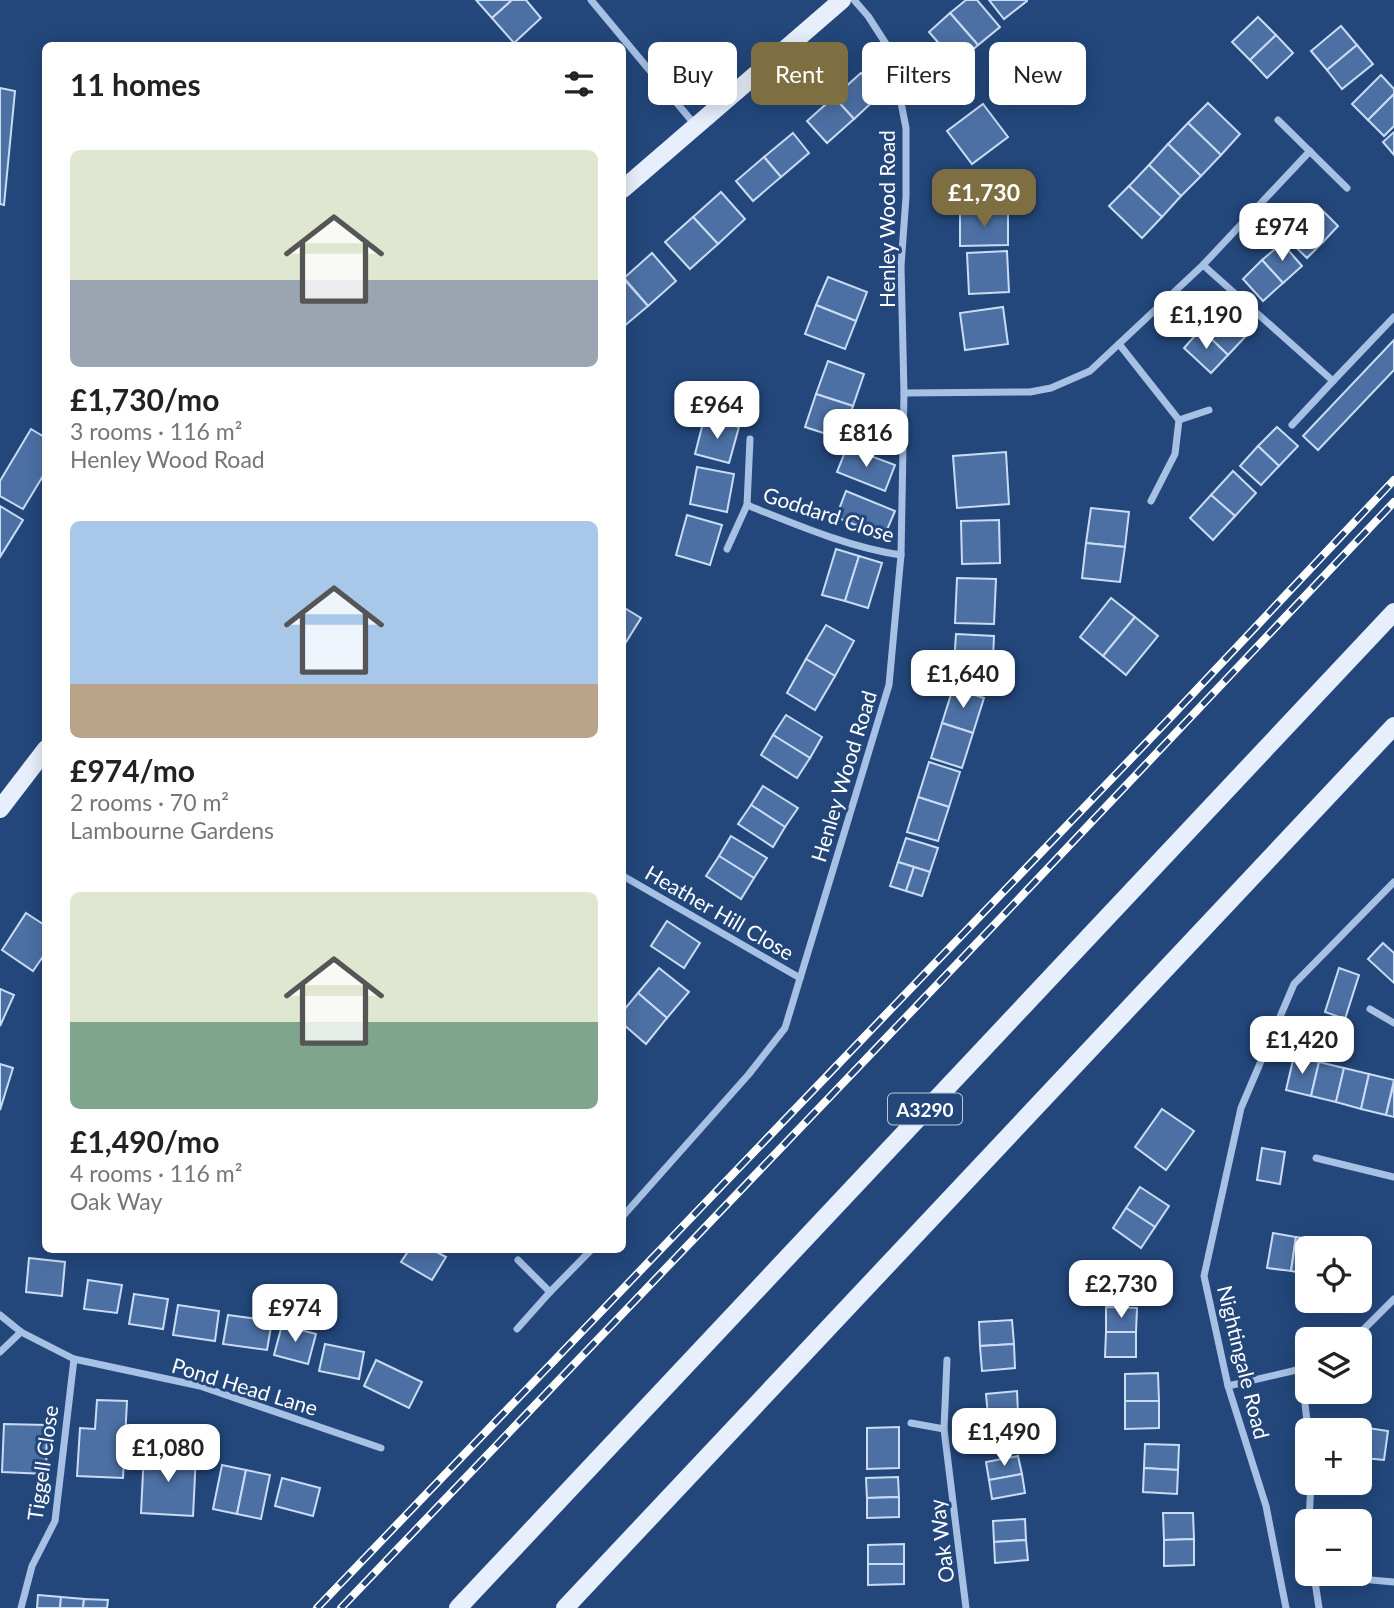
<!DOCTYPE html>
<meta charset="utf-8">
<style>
body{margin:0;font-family:Lato,sans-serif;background:#f6f6f6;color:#222;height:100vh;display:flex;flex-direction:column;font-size:26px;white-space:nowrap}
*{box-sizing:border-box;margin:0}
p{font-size:23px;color:#767676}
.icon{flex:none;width:38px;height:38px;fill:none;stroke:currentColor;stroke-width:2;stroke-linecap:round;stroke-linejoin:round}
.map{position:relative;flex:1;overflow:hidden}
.side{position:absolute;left:42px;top:42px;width:584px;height:1211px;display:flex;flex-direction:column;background:#fff;border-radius:10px;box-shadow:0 4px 18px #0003}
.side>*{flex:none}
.banner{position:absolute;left:648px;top:42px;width:640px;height:63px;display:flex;gap:14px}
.buttons{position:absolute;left:1295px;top:1236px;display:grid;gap:14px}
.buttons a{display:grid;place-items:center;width:77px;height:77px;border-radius:10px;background:#fff;box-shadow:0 4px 18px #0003;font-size:35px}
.price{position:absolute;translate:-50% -60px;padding:0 16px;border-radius:14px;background:#fff;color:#222;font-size:23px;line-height:46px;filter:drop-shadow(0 2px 4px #0008)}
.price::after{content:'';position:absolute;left:50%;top:42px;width:21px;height:16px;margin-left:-10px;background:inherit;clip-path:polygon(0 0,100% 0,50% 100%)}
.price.selected{background:#7e6f42;color:#fff}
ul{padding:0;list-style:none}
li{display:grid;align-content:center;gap:14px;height:371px;padding:0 28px}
li span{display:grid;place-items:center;height:217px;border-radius:10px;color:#555}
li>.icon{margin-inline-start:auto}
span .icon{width:126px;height:126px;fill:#fffc;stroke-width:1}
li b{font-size:30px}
h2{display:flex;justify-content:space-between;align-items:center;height:84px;padding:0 28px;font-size:30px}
.chip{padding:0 24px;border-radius:10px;background:#fff;box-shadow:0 4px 18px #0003;font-size:24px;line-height:63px}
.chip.selected{background:#7e6f42;color:#fff}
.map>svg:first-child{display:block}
</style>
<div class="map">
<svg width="1394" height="1608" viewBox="0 0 1394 1608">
<rect width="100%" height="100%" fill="#23477b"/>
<!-- building -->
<g fill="#4c70a4" stroke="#cadbf4" stroke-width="2">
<path d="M476,0H512L492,18Z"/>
<path d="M512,0H526L541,18L514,43L492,18Z"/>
<path d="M966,0H977L1000,27L978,45L950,13Z"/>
<path d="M989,0H1027V1L1004,19Z"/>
<path d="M950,13L978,45L957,64L929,32Z"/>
<path d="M1258,17L1276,35L1250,60L1232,42Z"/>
<path d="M1341,26L1357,45L1327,70L1311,51Z"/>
<path d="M1276,35L1293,53L1267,78L1250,60Z"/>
<path d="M1357,45L1373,64L1342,89L1327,70Z"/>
<path d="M861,73L881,94L854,119L834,97Z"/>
<path d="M1381,75L1394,89V94L1368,120L1352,104Z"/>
<path d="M0,88L15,91L4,205L0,204Z"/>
<path d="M1394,94V126L1384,136L1368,120Z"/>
<path d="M834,97L854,119L827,143L807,121Z"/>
<path d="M1208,103L1240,134L1221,155L1188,123Z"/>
<path d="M983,104L1008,137L972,164L947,131Z"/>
<path d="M1188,123L1221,155L1201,176L1168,144Z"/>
<path d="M1394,132V155L1383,142Z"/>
<path d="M793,133L809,153L781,177L764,157Z"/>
<path d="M1168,144L1201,176L1181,196L1149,165Z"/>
<path d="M764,157L781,177L753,201L736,181Z"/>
<path d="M1149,165L1181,196L1162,217L1129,186Z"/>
<path d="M964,176L1000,183L996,204L960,197Z"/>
<path d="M1129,186L1162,217L1142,238L1109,206Z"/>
<path d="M721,192L745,219L718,244L693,217Z"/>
<path d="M1317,205L1338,226L1323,242L1301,221Z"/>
<path d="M1008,211V245L960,246V212Z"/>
<path d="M693,217L718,244L690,269L665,242Z"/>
<path d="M1301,221L1323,242L1307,258L1286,238Z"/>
<path d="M1282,243L1302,266L1283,283L1262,260Z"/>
<path d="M1007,251L1009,292L969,294L967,253Z"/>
<path d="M652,253L676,281L648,306L624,278Z"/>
<path d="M1262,260L1283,283L1263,301L1243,279Z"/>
<path d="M828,277L867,292L856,321L816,305Z"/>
<path d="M623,278L648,306L623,327Z"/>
<path d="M816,305L856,321L845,349L805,334Z"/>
<path d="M1003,307L1008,344L965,350L960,313Z"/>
<path d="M1218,311L1245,337L1228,355L1201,329Z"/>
<path d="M1201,329L1228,355L1211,373L1184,348Z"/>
<path d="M1394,340V370L1318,450L1303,436Z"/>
<path d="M828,361L864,374L853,406L816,394Z"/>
<path d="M816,394L853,406L842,439L805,427Z"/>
<path d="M704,419L739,427L729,463L695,454Z"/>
<path d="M1277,427L1298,446L1279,466L1258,446Z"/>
<path d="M31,429L46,438V471L23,509L0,496V481Z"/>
<path d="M1258,446L1279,466L1261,485L1240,466Z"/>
<path d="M847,447L895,465L885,491L837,472Z"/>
<path d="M1006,452L1009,504L957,508L953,456Z"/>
<path d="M697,467L734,474L727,512L690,504Z"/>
<path d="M1233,471L1256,493L1235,516L1211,495Z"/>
<path d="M846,491L895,511L884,537L836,517Z"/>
<path d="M1211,495L1235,516L1213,540L1190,518Z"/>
<path d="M0,506L23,520L0,557Z"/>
<path d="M1091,508L1129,512L1125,547L1086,543Z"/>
<path d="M687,515L722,525L710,565L676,555Z"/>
<path d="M999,520L1000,563L962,564L961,521Z"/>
<path d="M1086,543L1125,547L1120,582L1082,578Z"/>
<path d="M836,549L859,556L845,601L822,595Z"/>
<path d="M859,556L882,563L868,608L845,601Z"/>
<path d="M957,578L996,579L994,624L955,623Z"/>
<path d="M1111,598L1135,617L1103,656L1080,637Z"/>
<path d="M623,607L641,618L623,647Z"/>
<path d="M1135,617L1158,636L1126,675L1103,656Z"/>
<path d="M826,625L854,641L835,676L806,659Z"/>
<path d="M956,634L994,636L992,682L953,680Z"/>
<path d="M806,659L835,676L815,710L787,693Z"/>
<path d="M953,688L984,698L973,733L942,723Z"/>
<path d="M786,715L822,737L810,758L773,735Z"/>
<path d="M942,723L973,733L962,768L931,758Z"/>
<path d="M773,735L810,758L797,778L761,755Z"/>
<path d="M929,762L960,772L949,807L918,797Z"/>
<path d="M763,786L798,808L785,827L751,805Z"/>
<path d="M918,797L949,807L938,841L907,832Z"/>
<path d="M751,805L785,827L773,847L738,824Z"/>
<path d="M731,836L767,858L754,878L719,856Z"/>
<path d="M906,838L938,848L930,872L898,862Z"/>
<path d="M719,856L754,878L741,899L706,876Z"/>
<path d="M898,862L914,867L906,891L890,886Z"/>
<path d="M914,867L930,872L922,896L906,891Z"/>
<path d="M26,913L46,926V952L33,971L2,950Z"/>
<path d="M667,921L700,943L684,968L651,946Z"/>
<path d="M1383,943L1394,953V983L1368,959Z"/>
<path d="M659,968L689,992L667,1018L638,993Z"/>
<path d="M1339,968L1359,975L1345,1019L1325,1012Z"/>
<path d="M0,989L14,995L0,1026Z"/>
<path d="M638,993L667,1018L646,1044L623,1024V1011Z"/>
<path d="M1294,1056L1319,1062L1311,1096L1286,1090Z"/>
<path d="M1319,1062L1344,1068L1336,1102L1311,1096Z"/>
<path d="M0,1064L13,1068L0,1110Z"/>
<path d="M1344,1068L1369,1074L1361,1109L1336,1102Z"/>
<path d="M1369,1074L1394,1080L1386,1115L1361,1109Z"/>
<path d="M1394,1083V1117L1386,1115Z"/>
<path d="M1162,1109L1194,1131L1166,1170L1135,1147Z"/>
<path d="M1262,1148L1285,1152L1280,1184L1257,1180Z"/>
<path d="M1140,1187L1169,1206L1155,1227L1126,1208Z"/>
<path d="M1126,1208L1155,1227L1141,1248L1113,1228Z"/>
<path d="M1273,1233L1296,1237L1291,1271L1267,1268Z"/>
<path d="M1296,1237L1319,1240L1318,1248H1307V1274L1291,1271Z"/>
<path d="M1319,1240L1343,1244L1342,1248H1318Z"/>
<path d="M1343,1244L1366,1247L1360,1282V1248H1342Z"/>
<path d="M409,1250H433L446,1257L432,1280L401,1262Z"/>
<path d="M29,1258L65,1262L62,1296L26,1292Z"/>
<path d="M88,1280L122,1285L117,1313L84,1309Z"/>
<path d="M134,1294L168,1299L163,1329L129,1324Z"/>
<path d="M178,1305L219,1311L215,1341L173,1335Z"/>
<path d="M1106,1307L1137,1308L1136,1332H1106Z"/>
<path d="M228,1315L272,1321L267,1350L223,1344Z"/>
<path d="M1012,1320L1014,1344L980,1346L979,1322Z"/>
<path d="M282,1325L316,1334L308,1364L274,1355Z"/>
<path d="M1106,1332H1136V1357H1105Z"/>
<path d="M325,1344L364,1352L359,1379L319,1371Z"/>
<path d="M1014,1344L1015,1368L982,1371L980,1346Z"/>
<path d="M376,1360L422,1382L409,1408L364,1386Z"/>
<path d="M1158,1373L1159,1401H1125V1374Z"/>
<path d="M1017,1391L1018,1413L988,1416L986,1394Z"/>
<path d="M97,1400L127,1401L123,1478L77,1476L80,1428L95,1429Z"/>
<path d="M1125,1401H1159V1428L1125,1429Z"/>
<path d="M1018,1413L1020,1434L990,1437L988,1416Z"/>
<path d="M4,1424L47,1425L46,1474L2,1472Z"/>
<path d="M1349,1425L1368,1428L1364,1458L1360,1457V1430H1348Z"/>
<path d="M899,1427V1468L867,1469V1428Z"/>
<path d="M1368,1428L1388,1431L1384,1460L1364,1458Z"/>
<path d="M1145,1444L1179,1445L1178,1470L1144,1468Z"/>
<path d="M144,1452L196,1455L193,1516L141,1513Z"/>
<path d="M1018,1456L1022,1474L989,1480L986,1462Z"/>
<path d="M222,1465L246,1470L237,1514L213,1509Z"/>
<path d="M1144,1468L1178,1470L1177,1494L1143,1492Z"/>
<path d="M246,1470L270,1475L261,1519L237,1514Z"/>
<path d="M1022,1474L1025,1493L992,1499L989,1480Z"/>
<path d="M898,1477L899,1497L867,1498L866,1478Z"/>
<path d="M282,1478L320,1488L313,1516L275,1506Z"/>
<path d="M899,1497V1517L867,1518V1498Z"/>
<path d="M1163,1513H1193L1194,1539L1164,1540Z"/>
<path d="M1025,1519L1026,1540L994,1542L993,1521Z"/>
<path d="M1194,1539V1565L1164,1566V1540Z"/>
<path d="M1026,1540L1028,1560L995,1563L994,1542Z"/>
<path d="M904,1544V1564H868V1545Z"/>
<path d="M868,1564H904V1584L868,1585Z"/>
<path d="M38,1595L61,1597L60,1608H37Z"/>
<path d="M61,1597L84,1599L83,1608H60Z"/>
<path d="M84,1599L108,1600L107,1608H83Z"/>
</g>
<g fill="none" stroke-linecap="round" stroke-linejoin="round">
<!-- street -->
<g stroke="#a7c1e5" stroke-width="7">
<path d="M591,0L696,126"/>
<path d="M1278,120L1347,188"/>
<path d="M1203,265L1333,381L1292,425"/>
<path d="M1119,344L1179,420L1175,454L1151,501"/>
<path d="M1333,381L1394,317"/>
<path d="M904,393L1030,392L1051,388L1090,371L1203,265L1310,151"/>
<path d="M1179,420L1209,410"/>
<path d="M747,505L750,439"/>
<path d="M727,549L747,505C797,525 848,547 901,555"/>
<path d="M623,876L800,978"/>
<path d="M1370,1009L1394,1023"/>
<path d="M1316,1158L1394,1177"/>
<path d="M623,1216L749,1074L785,1028L889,685L901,555L904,393L901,266L906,197V128L895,72L888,47L868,16L854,0"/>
<path d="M518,1260L550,1292"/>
<path d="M0,1315L21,1332L74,1359L200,1386L381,1448"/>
<path d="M517,1329L550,1292L591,1250"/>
<path d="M1354,1339L1394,1299"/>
<path d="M0,1352L21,1332"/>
<path d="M1301,1369L1308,1430"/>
<path d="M1228,1386L1301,1369L1307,1366"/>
<path d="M911,1423L944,1429L966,1608"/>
<path d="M944,1429L947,1360"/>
<path d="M1309,1521L1311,1482"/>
<path d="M1314,1573V1575L1394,1582"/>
<path d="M1314,1575L1319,1608"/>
<path d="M21,1608L32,1566L55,1521L74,1359"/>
<path d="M1286,1608L1266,1506L1228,1386L1204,1276L1241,1108L1294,984L1394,882"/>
</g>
<!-- primary -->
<g stroke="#e7effc" stroke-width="18">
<path d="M623,189L842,0"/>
<path d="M0,809L46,749"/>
<path d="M458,1608L1394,612"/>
<path d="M565,1608L1394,726"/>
</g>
<defs>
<g id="rail">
<path d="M317,1608L1168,720L1394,480"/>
<path d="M341,1608L996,923L1394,502"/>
</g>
</defs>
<!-- rail casing -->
<use href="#rail" stroke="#fff" stroke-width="8"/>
<!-- rail -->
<use href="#rail" stroke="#23477b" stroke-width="5" stroke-dasharray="16" stroke-linecap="butt"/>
</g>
<g text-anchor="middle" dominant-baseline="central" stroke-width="6" stroke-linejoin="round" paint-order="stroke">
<!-- shield labels -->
<rect fill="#23477b" stroke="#bdc8d7" stroke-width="2" x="888" y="1093.5" width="74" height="31" rx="5"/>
<g font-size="19" font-weight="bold" fill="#fff">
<text x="925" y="1109">A3290</text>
</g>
<!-- street labels -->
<g font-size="21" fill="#fff" stroke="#23477b">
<text transform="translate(886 219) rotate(-90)">Henley Wood Road</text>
<text transform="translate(829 514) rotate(18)">Goddard Close</text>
<text transform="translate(843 776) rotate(-73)">Henley Wood Road</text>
<text transform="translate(720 912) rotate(30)">Heather Hill Close</text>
<text transform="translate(1244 1362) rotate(76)">Nightingale Road</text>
<text transform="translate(245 1386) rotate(17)">Pond Head Lane</text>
<text transform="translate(42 1463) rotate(-82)">Tiggell Close</text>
<text transform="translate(941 1541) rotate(-97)">Oak Way</text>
</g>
</g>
</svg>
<div class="buttons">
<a><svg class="icon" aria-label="locate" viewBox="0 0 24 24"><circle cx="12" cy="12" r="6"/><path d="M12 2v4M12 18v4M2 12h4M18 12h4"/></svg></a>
<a><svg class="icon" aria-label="layers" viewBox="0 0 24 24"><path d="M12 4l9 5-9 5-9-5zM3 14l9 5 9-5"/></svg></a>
<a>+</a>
<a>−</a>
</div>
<b class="price selected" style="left:984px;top:229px">£1,730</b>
<b class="price" style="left:1282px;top:263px">£974</b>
<b class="price" style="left:1206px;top:351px">£1,190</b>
<b class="price" style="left:717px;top:441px">£964</b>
<b class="price" style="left:866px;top:469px">£816</b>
<b class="price" style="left:963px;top:710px">£1,640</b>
<b class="price" style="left:1302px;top:1076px">£1,420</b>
<b class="price" style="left:1121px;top:1320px">£2,730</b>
<b class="price" style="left:295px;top:1344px">£974</b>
<b class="price" style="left:1004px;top:1468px">£1,490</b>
<b class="price" style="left:168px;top:1484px">£1,080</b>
<div class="banner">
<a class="chip">Buy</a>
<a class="chip selected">Rent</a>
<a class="chip">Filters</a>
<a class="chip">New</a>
</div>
<section class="side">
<h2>11 homes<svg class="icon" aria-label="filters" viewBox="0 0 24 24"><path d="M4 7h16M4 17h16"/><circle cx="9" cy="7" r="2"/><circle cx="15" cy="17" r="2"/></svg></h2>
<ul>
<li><span style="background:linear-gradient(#dfe7d0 60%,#9aa5b1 0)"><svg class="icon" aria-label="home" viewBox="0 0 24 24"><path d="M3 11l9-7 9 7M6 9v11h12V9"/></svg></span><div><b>£1,730/mo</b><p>3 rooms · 116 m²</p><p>Henley Wood Road</p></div></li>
<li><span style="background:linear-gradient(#a9c7e8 75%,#b9a48a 0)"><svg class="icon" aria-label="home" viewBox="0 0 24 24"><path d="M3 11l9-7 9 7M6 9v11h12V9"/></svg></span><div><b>£974/mo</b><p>2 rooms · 70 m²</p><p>Lambourne Gardens</p></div></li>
<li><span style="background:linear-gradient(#dfe7d0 60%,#7fa58c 0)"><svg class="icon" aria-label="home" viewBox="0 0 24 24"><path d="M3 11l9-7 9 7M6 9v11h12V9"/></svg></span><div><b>£1,490/mo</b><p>4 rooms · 116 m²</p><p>Oak Way</p></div></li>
</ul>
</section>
</div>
